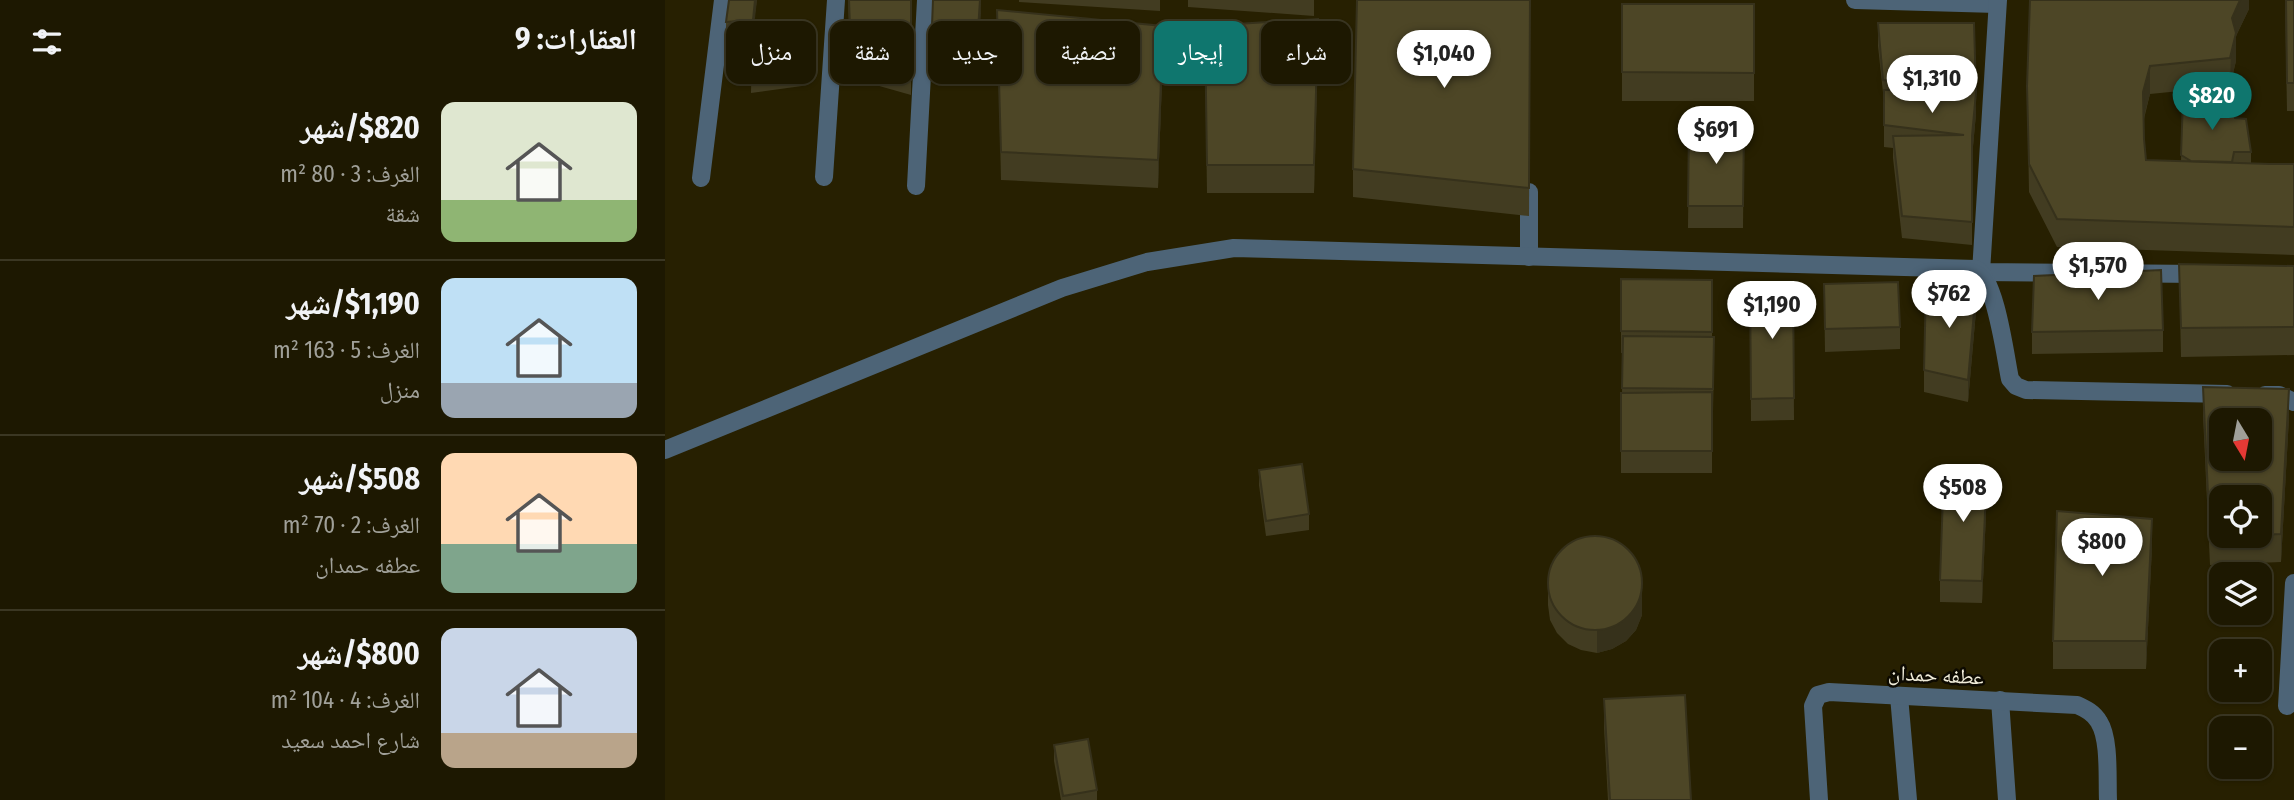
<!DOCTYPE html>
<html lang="ar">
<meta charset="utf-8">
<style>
body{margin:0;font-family:"Fira Sans Condensed","Noto Naskh Arabic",sans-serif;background:#25210b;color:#f1f3f6;direction:rtl;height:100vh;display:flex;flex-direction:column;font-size:26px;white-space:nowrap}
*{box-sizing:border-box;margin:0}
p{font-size:23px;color:#a0a099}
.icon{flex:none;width:38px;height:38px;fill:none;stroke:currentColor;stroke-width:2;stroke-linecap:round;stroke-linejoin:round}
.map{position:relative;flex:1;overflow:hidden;direction:ltr}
.panel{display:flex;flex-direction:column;background:#1d1801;width:665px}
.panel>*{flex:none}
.guide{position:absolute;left:21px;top:21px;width:665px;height:63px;direction:rtl;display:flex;gap:14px}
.needle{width:46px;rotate:170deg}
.tools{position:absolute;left:1544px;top:408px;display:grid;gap:14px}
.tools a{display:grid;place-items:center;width:63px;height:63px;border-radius:14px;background:#1d1801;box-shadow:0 2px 5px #0004,0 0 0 2px #3b3723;font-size:35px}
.price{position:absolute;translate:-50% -60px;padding:0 16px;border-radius:24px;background:#fff;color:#222;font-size:23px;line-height:46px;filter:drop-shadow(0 2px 4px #0008)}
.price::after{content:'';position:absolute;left:50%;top:42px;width:21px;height:16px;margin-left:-10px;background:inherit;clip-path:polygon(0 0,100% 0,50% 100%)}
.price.selected{background:#0f766e;color:#fff}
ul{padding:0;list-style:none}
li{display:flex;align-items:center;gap:21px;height:175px;padding:0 28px}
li+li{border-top:2px solid #3b3723}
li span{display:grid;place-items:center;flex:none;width:196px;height:140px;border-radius:14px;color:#555}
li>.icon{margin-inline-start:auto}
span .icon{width:84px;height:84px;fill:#fffc;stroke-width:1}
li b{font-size:30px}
h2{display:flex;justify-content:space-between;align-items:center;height:84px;padding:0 28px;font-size:30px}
.chip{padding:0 24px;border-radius:14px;background:#1d1801;box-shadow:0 2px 5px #0004,0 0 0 2px #3b3723;font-size:24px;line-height:63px}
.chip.selected{background:#0f766e;color:#fff}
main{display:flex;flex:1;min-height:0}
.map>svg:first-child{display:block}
</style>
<main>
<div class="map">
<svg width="1629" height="800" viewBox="0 0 1629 800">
<rect width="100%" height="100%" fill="#272001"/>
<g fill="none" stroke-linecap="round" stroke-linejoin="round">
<!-- minor -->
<g stroke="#4d6477" stroke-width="18">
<path d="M1190,0L1332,4"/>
<path d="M1333,0L1316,272L1537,274"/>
<path d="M159,177L171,0"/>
<path d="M36,178L58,0"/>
<path d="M251,186L261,0"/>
<path d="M864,257V192"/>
<path d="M1600,395H1614L1629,402"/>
<path d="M0,450L397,288L482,262L569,248L1311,269C1331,280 1340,355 1345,379L1351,386L1361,390L1562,394"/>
<path d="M1234,696L1243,800"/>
<path d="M1335,700L1342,800"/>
<path d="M1622,706L1629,583"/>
<path d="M1154,800L1148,706L1153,695L1164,692L1412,705C1421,709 1429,713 1434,722C1445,739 1442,779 1443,800"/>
</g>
</g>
<!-- wall -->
<g fill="#423c21" fill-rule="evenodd">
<path d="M64,0H92L89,20L146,44L137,86L86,93L87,36L61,37V22Z"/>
<path d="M183,0H246V95L186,78Z"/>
<path d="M316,0L311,83L266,73V51Z"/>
<path d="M354,0H495V11L354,2Z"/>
<path d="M523,0H649V16L523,7Z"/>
<path d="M865,0L864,216L688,197V169Z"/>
<path d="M1584,0V9L1571,36V61L1565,86L1485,94L1479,119V139L1481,160L1516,161L1518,98L1556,110L1570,118L1586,152V164H1629V255L1392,247L1364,192L1362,86Z"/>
<path d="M1620,0H1629V111H1622Z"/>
<rect x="957" y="4" width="132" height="97"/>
<path d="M332,10L498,54L493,188L336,180Z"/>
<path d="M1213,23H1309L1311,114L1307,157V245L1237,238L1228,158V148L1219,147V102L1213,46Z"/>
<path d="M653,47L649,193H542L540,54Z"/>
<path d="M1024,126H1079L1078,228H1023Z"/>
<path d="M1514,264L1629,266V355L1516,357Z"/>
<path d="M956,279L1047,280V337L1049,359L1048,412L1047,411V473H956V393H957L958,353H956Z"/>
<path d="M1085,284H1128L1129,420L1086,421Z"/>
<path d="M1159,284L1235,327V349L1160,352Z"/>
<path d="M1311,311L1303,402L1259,392V370Z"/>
<path d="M1498,330V352L1367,354V332Z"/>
<path d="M1538,387L1624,417L1616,562L1545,565L1538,415ZM1594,497V536H1556Z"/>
<path d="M594,470L644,514V530L601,536L594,485Z"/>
<path d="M1322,490L1317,603L1275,602V580Z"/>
<path d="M1487,547L1481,669H1388V641Z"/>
<path d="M883,582L977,599V615L971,630L961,641L947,649L932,653L916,650L903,644L892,633L885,620L883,605Z"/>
<path d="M939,699L1026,800H943L939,728Z"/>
<path d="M389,745L432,790V800H396L389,761Z"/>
</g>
<!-- shaded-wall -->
<g fill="#36311b">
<path d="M90,0H92L88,36V20Z"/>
<path d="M315,0L316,13L311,83V61Z"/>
<path d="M1575,0H1584V9L1571,36V61L1565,86L1567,18Z"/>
<path d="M653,19V47L649,193V165Z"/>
<path d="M498,26V54L493,188V160Z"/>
<path d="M146,28V44L137,86V71Z"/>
<path d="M1485,66V94L1478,120V92Z"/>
<path d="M1311,92V114L1307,158V136Z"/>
<path d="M1311,289V311L1303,402V380Z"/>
<path d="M1624,389V417L1616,562V534Z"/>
<path d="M1322,468V490L1317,603V581Z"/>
<path d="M1487,519V547L1481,669V641Z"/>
<path d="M977,577V615L971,630L961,641L947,649L932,653V630Z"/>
</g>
<!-- building -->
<g fill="#4d4626" stroke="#36311b" stroke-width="2" fill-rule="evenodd">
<path d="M64,0H90L88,20L61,22Z"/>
<path d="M184,0H246V73L186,56Z"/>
<path d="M268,0H315L311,61L266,51Z"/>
<path d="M692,0H865L864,188L688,169Z"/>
<path d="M1365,0H1575L1567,18L1571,33L1565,58L1485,66L1478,92L1479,139L1481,160L1605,164H1629V227L1392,219L1364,164L1362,86Z"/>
<path d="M1621,0H1629V83H1622Z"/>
<path d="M957,4H1089V73L957,72Z"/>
<path d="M332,10L498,26L493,160L336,152Z"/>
<path d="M653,19L649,165H542L540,26Z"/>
<path d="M88,20L146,28L137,71L86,78Z"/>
<path d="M1213,23H1309L1311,92L1307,136V222L1237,216L1228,136L1299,135L1219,125V90H1301L1218,80Z"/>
<path d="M1518,98L1554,103L1556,110L1568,108L1570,118L1581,119L1586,152H1569L1567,162L1526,161L1516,155Z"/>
<path d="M1024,126H1079L1078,206H1023Z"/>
<path d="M1514,264L1629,266V327L1516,328Z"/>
<path d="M1496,270L1498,330L1367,332L1369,276Z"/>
<path d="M956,279L1047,280V332L956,331Z"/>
<path d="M1233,282L1235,327L1160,329L1159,284Z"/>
<path d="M1085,284H1128L1129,398L1086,399Z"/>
<path d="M1261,286L1311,289L1303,380L1259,370Z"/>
<path d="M958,336L1049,337L1048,389L957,388Z"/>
<path d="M1538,387L1624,389L1616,534L1594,535V497H1556V536H1577L1545,537ZM1556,420H1594V458H1556Z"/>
<path d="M1047,392V451H956V393Z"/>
<path d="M637,464L644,514L601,521L594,470Z"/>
<path d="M1279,466L1322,468L1317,581L1275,580Z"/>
<path d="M1392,511L1487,519L1481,641H1388Z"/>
<circle cx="930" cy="583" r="47"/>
<path d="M1020,695L1026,800H945L939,699Z"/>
<path d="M423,739L432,790L398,796L389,745Z"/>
</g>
<g text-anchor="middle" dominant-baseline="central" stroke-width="5" stroke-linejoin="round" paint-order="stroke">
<!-- street labels -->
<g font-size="21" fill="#f1edda" stroke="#0d0a01">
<text transform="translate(1271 675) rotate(3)">عطفه حمدان</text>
</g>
</g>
</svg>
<div class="tools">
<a><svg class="needle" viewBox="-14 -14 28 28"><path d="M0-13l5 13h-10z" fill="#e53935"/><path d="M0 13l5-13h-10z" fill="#a0a099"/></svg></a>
<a><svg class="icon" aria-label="locate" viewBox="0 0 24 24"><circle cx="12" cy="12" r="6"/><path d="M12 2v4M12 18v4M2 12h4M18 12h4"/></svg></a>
<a><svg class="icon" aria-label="layers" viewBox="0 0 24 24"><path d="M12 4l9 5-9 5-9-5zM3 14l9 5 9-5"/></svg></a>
<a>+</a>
<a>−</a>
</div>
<b class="price" style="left:779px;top:90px">$1,040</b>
<b class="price" style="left:1267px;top:115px">$1,310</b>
<b class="price selected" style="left:1547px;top:132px">$820</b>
<b class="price" style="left:1051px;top:166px">$691</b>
<b class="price" style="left:1433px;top:302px">$1,570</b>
<b class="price" style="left:1284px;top:330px">$762</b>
<b class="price" style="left:1107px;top:341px">$1,190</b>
<b class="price" style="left:1298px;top:524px">$508</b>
<b class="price" style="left:1437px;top:578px">$800</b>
<div class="guide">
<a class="chip">شراء</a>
<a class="chip selected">إيجار</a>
<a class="chip">تصفية</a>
<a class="chip">جديد</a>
<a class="chip">شقة</a>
<a class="chip">منزل</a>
</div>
</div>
<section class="panel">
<h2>العقارات: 9<svg class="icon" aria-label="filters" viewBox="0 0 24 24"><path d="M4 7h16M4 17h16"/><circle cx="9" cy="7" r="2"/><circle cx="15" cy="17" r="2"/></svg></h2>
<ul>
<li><span style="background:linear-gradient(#dfe7d0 70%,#8fb573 0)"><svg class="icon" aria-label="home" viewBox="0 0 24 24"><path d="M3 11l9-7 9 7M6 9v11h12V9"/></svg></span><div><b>$820/شهر</b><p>الغرف: 3 · 80 m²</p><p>شقة</p></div></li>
<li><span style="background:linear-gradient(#bfe0f5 75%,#9aa5b1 0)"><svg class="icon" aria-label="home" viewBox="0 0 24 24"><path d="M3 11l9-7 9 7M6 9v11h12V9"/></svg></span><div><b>$1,190/شهر</b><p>الغرف: 5 · 163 m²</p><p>منزل</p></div></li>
<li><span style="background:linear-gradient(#ffd9b3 65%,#7fa58c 0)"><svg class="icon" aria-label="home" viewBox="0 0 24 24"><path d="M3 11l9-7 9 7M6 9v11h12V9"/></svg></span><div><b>$508/شهر</b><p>الغرف: 2 · 70 m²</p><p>عطفه حمدان</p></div></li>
<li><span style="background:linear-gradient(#c9d6e8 75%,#b9a48a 0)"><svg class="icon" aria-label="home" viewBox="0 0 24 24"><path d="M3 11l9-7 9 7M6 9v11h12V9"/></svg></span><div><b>$800/شهر</b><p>الغرف: 4 · 104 m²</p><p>شارع احمد سعيد</p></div></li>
</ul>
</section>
</main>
